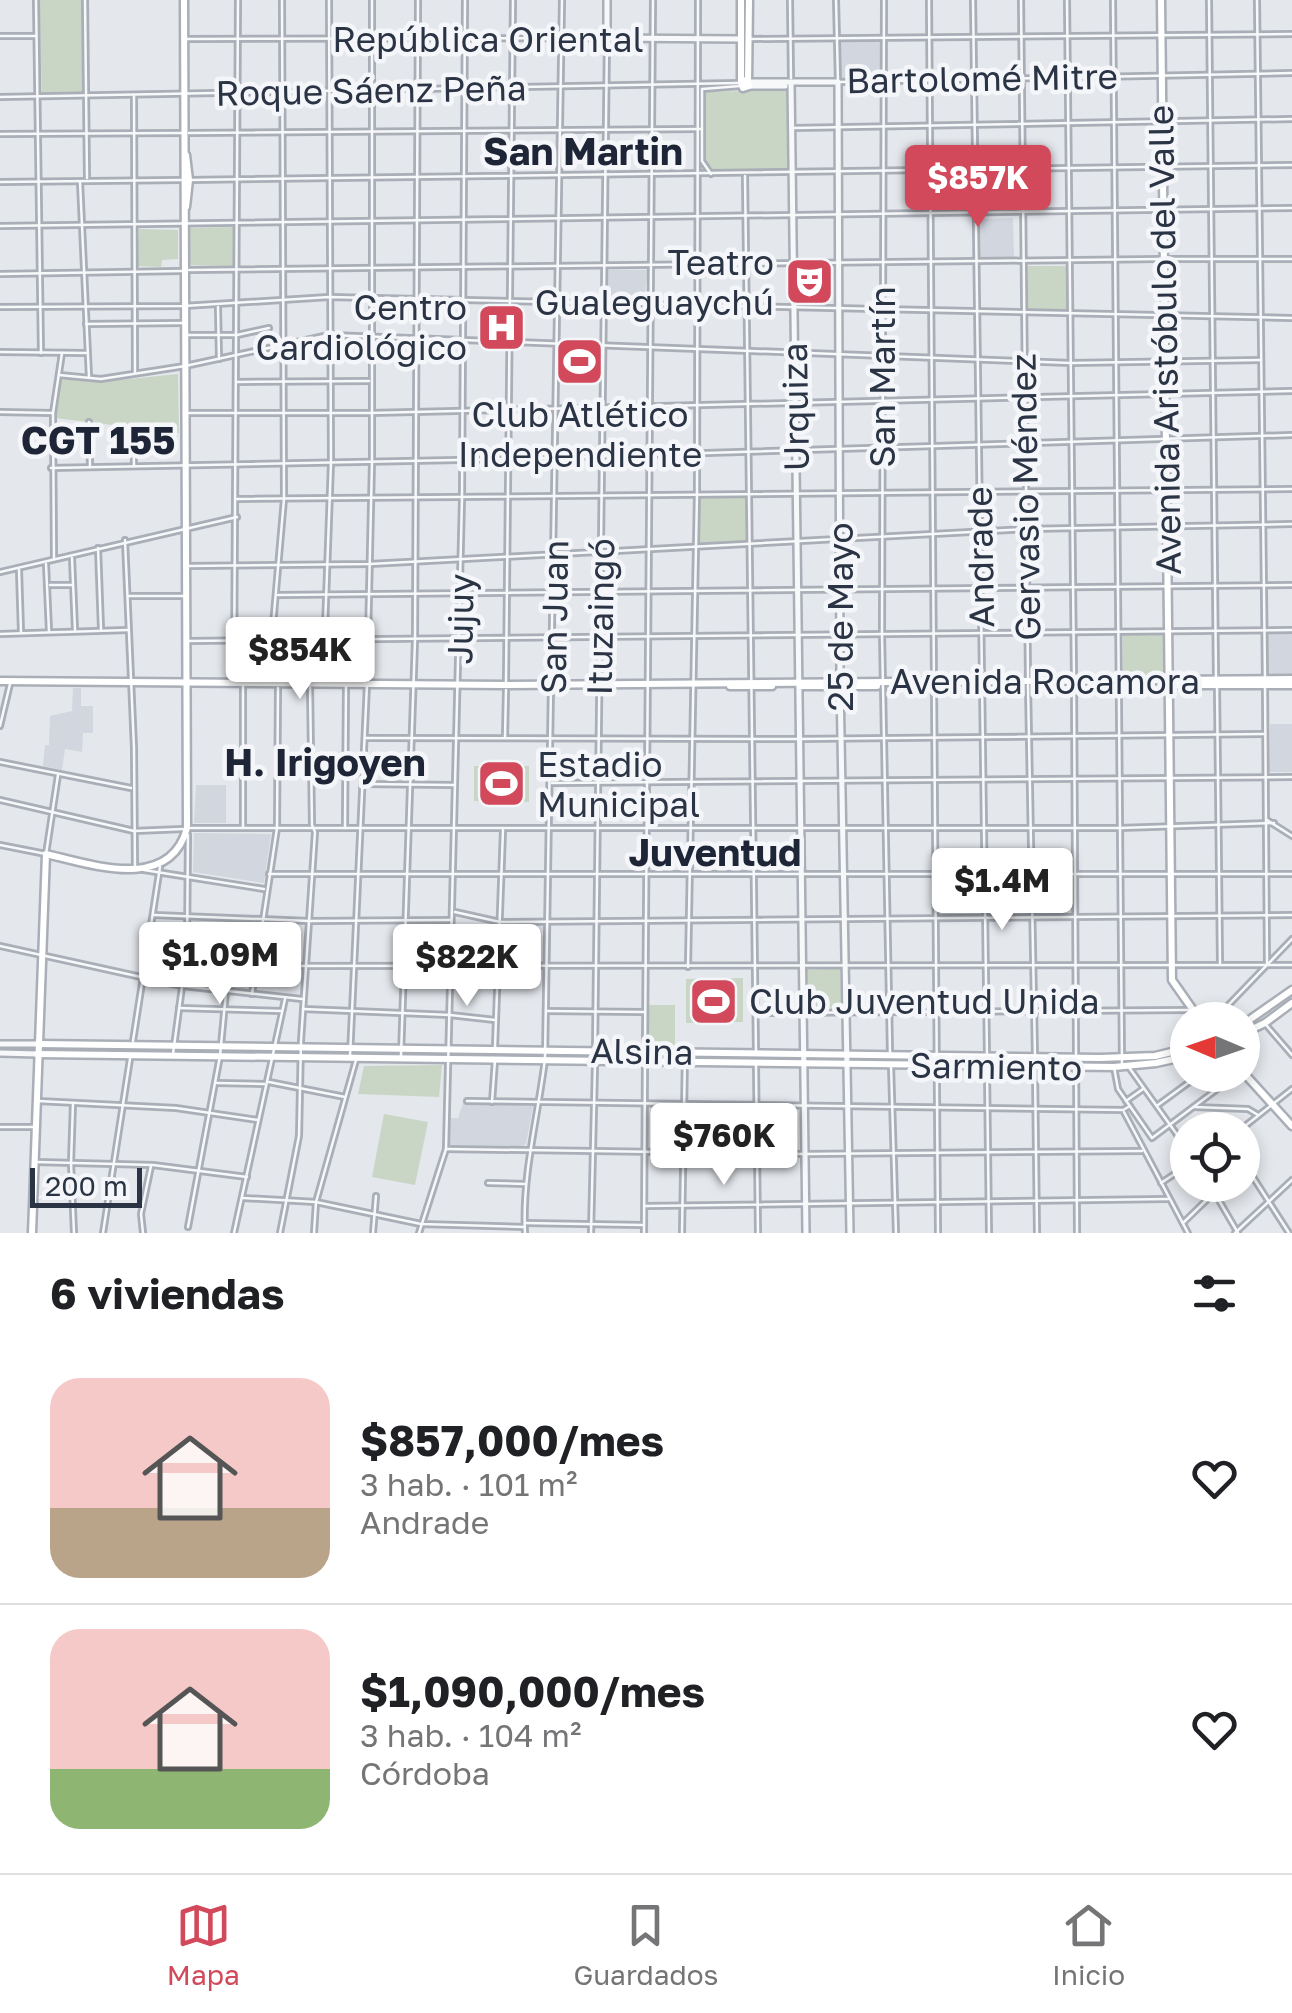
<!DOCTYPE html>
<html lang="es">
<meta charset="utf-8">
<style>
body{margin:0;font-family:"Golos Text",sans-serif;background:#f2f2f2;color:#202124;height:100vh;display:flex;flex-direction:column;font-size:38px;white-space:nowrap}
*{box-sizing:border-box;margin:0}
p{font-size:32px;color:#757577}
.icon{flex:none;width:55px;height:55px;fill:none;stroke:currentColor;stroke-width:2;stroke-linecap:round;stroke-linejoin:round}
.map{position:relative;height:1233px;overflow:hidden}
.details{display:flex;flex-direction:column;background:#fff;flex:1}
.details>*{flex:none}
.needle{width:65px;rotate:272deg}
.tools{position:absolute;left:1170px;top:1002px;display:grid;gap:20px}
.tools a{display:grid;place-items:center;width:90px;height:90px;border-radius:50%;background:#fff;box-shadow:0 5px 15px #0003;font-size:50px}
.scale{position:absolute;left:30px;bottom:25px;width:112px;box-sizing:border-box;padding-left:10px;border:5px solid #2b3445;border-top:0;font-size:28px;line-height:35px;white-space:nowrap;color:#2b3445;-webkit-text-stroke:8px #f4f6f9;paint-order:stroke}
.price{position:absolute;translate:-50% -85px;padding:0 22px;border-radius:10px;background:#fff;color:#222;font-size:32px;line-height:65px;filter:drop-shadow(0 2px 5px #0008)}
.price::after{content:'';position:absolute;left:50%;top:60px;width:30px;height:22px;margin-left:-15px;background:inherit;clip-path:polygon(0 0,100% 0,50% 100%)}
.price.selected{background:#d1495b;color:#fff}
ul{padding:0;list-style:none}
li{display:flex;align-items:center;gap:30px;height:250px;padding:0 50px}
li+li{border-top:2px solid #e0e0e0}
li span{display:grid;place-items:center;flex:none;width:280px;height:200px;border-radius:30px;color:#555}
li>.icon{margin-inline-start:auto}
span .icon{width:120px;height:120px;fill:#fffc;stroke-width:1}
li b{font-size:42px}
h2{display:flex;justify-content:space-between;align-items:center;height:120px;padding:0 50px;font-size:42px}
.tabs{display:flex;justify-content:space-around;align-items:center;height:140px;border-top:2px solid #e0e0e0;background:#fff;font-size:28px;color:#757577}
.tabs a{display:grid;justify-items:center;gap:5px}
.tabs .selected{color:#d1495b}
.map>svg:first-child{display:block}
</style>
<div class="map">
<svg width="1292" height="1233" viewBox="0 0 1292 1233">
<rect width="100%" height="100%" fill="#e4e7ec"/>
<!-- built -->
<g fill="#d2d6de">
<path d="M880,40L881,79H840L839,41Z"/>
<path d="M1013,218L1014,258H980V219Z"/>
<path d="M608,270H648L644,302L608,301Z"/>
<path d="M1292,632V676H1268L1267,633Z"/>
<path d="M73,688H81V706H93V733H83L82,752L65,749L62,770L43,766L45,745H49L50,716L72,711Z"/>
<path d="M1270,724H1292V772H1269Z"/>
<path d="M196,785H226V823H194Z"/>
<path d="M194,833L271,834L264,883L193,872Z"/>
<path d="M205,941L251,948L245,988L199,983Z"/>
<path d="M463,1103L533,1106L526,1144L521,1147L449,1146L450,1118H458Z"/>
</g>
<!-- green -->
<g fill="#c9d6c5">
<path d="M39,0H82L83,93H42Z"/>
<path d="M787,90V171H706V92Z"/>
<path d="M235,227L234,266L188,265L190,228Z"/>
<path d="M139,229L178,230V259L162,260L161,267L136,266Z"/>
<path d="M1067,266V310H1028V266Z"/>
<path d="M562,346L599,348L598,375H561Z"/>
<path d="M178,374L179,433L55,418L61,379L100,382Z"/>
<path d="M697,497H746V542L697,543Z"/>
<rect x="1123" y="635" width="41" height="43"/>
<path d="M474,766H529V802L474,801Z"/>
<path d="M840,968L842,1007L808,1009L807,970Z"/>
<path d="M743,978V1022L686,1023V979Z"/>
<rect x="648" y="1005" width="27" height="43"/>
<path d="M442,1065L439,1097L358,1094L364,1066Z"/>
<path d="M384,1114L428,1122L415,1185L372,1177Z"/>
</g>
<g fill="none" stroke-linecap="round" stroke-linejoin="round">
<defs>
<g id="minor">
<path d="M36,0L41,353"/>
<path d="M85,0L87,178"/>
<path d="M790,0L791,78"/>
<path d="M836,0L838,82L1292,73"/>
<path d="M884,0L882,634L890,1052"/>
<path d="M929,0L938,1233"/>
<path d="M973,0L987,1057"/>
<path d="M1021,0L1028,677"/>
<path d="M1067,0L1074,677"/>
<path d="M1113,0L1122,1065"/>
<path d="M1209,0L1216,678"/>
<path d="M1257,0L1265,678"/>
<path d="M0,36H36"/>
<path d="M186,39L607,38L595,1052"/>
<path d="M749,39L1292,34"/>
<path d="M134,96L135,373"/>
<path d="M0,97L738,83"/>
<path d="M793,128L1292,119"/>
<path d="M189,133L702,129"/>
<path d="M0,134L181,133"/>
<path d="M711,174L702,161V89L740,86"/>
<path d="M745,176L756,1053"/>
<path d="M189,180L1292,165"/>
<path d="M0,182L181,180"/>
<path d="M80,182L89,377"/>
<path d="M0,226L1292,208"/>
<path d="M1169,259H1292"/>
<path d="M189,270L1161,259"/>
<path d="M0,274L181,271"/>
<path d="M0,307L184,306L329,297L1292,318"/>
<path d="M218,307L219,359"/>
<path d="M86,324L183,323"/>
<path d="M187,335H237L269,328"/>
<path d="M0,352L86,353"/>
<path d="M59,375L101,379L185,366L329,335L1071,363L1261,360"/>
<path d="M237,382L369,381"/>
<path d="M0,412L53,413"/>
<path d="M189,413H370L1292,391"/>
<path d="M89,422L90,467"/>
<path d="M133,427L134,466"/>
<path d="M51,468L509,459L1292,435"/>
<path d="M237,499L1292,489"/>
<path d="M125,540L134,748L135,869"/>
<path d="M98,548L101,629"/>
<path d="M72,558L75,630"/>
<path d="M54,559L53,413L62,353"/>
<path d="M46,564L49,631"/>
<path d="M188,566L370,564L1026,529L1292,524"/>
<path d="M19,570L21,632"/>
<path d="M0,572L237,517"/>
<path d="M50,585H72"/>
<path d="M278,595L1292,585"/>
<path d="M129,596H186"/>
<path d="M0,634L128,630"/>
<path d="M188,641L1292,630"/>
<path d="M234,678L238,0"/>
<path d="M506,682L513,0"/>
<path d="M268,683L284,499L282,0"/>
<path d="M323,683L331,463L329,0"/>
<path d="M243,685V827"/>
<path d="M1028,685L1035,1057"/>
<path d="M1074,685L1077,1233"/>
<path d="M1217,686L1220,963"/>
<path d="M1265,686L1267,963"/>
<path d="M0,726L10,684"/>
<path d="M505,737L506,690"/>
<path d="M366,738L799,739L1263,734"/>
<path d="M0,762L131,788"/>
<path d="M552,783L1292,777"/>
<path d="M363,784L454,785"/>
<path d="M0,800L134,831L183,829"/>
<path d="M1267,820L1292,836"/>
<path d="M191,828H1120L1274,823"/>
<path d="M345,828L346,686"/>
<path d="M0,845L46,854L58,775"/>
<path d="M144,870L264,889"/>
<path d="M269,874H1292"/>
<path d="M455,912L500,922L1292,915"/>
<path d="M154,915L309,921L450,920"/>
<path d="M0,946L182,986L302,999"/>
<path d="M187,951L188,835"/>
<path d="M255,966L1292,965"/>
<path d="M688,967L697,494L698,0"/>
<path d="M252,994L277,828L278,688"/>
<path d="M179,1008L282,1011"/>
<path d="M303,1009L450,1015L495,1020"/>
<path d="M546,1011L643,1012"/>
<path d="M757,1013L1189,1010"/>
<path d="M1214,1020L1292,939"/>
<path d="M1267,1026L1292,1055"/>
<path d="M133,1041L160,867"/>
<path d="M495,1047L503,830"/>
<path d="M645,1048L653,0"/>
<path d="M173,1054L182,987"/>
<path d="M350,1056L367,684L372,462V0"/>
<path d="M401,1056L415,640L418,0"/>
<path d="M891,1065L896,1233"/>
<path d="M756,1066L758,1233"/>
<path d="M1128,1066L1188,1150"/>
<path d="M1114,1067L1118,1089L1152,1138L1236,1075"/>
<path d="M987,1070L989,1233"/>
<path d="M1035,1070L1037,1233"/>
<path d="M269,1082L345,1097"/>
<path d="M217,1083L264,1084"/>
<path d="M38,1101L176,1108L258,1120"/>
<path d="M467,1101L1123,1110L1130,1106"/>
<path d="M1126,1101L1143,1089"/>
<path d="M492,1102L495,1060"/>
<path d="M73,1103L71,1163L74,1233"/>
<path d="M1158,1105L1199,1075"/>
<path d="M1194,1107L1248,1109L1258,1115"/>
<path d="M1124,1112L1188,1233"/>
<path d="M0,1127H34"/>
<path d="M686,1127L722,1128"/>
<path d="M1240,1130L1292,1089"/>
<path d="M446,1149L805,1154L1142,1151"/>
<path d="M1242,1160L1289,1233"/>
<path d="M36,1162L153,1165L247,1177"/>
<path d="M488,1183L525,1184"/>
<path d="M1161,1183L1188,1165"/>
<path d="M1210,1185L1238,1233"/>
<path d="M243,1198L316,1202L421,1224L524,1227"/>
<path d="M645,1206L1168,1199"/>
<path d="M525,1223L642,1225"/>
<path d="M1183,1223L1222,1185"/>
<path d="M188,1227L220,1056L226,992"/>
<path d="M103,1233L130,1059"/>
<path d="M143,1233L141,1214L151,1166"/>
<path d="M234,1233L285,999"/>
<path d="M280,1233L299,1136L301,1041L315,832L312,825L310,685"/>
<path d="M314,1233L316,1202L356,1060"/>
<path d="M373,1233L376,1196"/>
<path d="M419,1233L446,1149L462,499L465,0"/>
<path d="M525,1233C522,1174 538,1117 545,1059L562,0"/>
<path d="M591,1233L595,1065"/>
<path d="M644,1233L645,1061"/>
<path d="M682,1233L685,1053"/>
<path d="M1235,1233L1292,1180"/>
</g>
<g id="tertiary">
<path d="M607,0V38L741,39"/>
<path d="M749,82H838L840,682L850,1233"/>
<path d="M791,83L806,1233"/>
<path d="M748,86H785"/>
<path d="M0,1044H38"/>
<path d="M0,1053L37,1054"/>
</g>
<g id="secondary">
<path d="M741,0V82"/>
<path d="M1161,0L1172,980L1200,1020"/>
<path d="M746,80L749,86L743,88L741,82Z"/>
<path d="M748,82L749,0"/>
<path d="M186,207L189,180L186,155"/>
<path d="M0,681L506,685L1292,679"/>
<path d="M1165,685H1292"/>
<path d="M730,686H772"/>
<path d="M800,686H877"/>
<path d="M1242,1025L1292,990"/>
<path d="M1242,1034L1265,1023L1292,1003"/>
<path d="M38,1044L1100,1058L1155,1056L1188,1048"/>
<path d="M37,1054L1114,1067L1156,1063L1188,1056"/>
<path d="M1242,1071L1292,1126"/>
<path d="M32,1233L46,854C93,865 170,892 187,828L184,0"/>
</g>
</defs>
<!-- minor casing -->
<use href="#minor" stroke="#a9aeb7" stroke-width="8"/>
<!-- tertiary casing -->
<use href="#tertiary" stroke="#a9aeb7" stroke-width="10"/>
<!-- secondary casing -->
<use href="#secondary" stroke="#a9aeb7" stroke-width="11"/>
<!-- minor -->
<use href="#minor" stroke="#f7f8fa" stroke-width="2.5"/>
<!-- tertiary -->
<use href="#tertiary" stroke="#f7f8fa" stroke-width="5"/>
<!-- secondary -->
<use href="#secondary" stroke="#fff" stroke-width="6"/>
</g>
<!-- icons -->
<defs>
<symbol id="theatre-square" viewBox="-11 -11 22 22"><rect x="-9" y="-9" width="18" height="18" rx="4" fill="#d1495b" stroke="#f4f6f9"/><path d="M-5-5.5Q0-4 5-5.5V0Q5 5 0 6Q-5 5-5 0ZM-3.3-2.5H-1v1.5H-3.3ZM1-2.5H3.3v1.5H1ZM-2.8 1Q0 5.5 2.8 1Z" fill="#fff"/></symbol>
<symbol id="hospital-square" viewBox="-11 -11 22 22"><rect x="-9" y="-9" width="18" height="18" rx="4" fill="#d1495b" stroke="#f4f6f9"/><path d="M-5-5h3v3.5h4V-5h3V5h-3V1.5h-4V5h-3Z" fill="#fff"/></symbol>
<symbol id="stadium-square" viewBox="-11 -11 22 22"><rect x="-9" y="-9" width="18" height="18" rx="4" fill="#d1495b" stroke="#f4f6f9"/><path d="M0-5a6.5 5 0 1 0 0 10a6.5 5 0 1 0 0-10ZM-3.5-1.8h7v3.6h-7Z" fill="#fff"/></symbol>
</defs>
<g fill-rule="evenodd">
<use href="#theatre-square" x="782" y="254" width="55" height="55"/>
<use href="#hospital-square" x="474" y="300" width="55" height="55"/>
<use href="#stadium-square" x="552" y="334" width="55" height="55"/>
<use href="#stadium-square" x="474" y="756" width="55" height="55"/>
<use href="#stadium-square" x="686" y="974" width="55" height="55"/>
</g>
<g text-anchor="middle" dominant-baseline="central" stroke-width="9" stroke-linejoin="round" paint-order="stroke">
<!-- street labels -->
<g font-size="35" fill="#2b3445" stroke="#f4f6f9">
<text x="488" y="39">República Oriental</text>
<text transform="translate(982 78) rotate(-1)">Bartolomé Mitre</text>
<text transform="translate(371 90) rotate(-1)">Roque Sáenz Peña</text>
<text transform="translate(1164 340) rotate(-91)">Avenida Aristóbulo del Valle</text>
<text transform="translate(882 377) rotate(-90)">San Martín</text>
<text transform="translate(795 407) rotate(-91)">Urquiza</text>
<text transform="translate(1025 497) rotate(-91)">Gervasio Méndez</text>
<text transform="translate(980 557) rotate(-91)">Andrade</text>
<text transform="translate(554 617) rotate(-89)">San Juan</text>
<text transform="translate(600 617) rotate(-89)">Ituzaingó</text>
<text transform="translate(840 617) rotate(-90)">25 de Mayo</text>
<text transform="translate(460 619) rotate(-89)">Jujuy</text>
<text x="1045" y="681">Avenida Rocamora</text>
<text transform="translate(642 1051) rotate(1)">Alsina</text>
<text transform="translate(996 1066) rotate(1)">Sarmiento</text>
</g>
<!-- poi labels -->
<g font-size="35" fill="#2b3445" stroke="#f4f6f9" text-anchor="end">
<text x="774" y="262">Teatro<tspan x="774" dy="40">Gualeguaychú</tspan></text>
<text x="467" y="307">Centro<tspan x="467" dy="40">Cardiológico</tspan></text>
<text x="580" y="414" text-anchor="middle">Club Atlético<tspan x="580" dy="40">Independiente</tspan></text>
<text x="537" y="764" text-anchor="start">Estadio<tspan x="537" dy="40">Municipal</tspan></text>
<text x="749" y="1001" text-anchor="start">Club Juventud Unida</text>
</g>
<!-- neighbourhood labels -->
<g font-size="38" font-weight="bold" fill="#1d2536" stroke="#f4f6f9">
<text x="583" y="150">San Martin</text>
<text x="98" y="439">CGT 155</text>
<text x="325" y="761">H. Irigoyen</text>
<text x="715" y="851">Juventud</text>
</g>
</g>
</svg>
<div class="tools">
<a><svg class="needle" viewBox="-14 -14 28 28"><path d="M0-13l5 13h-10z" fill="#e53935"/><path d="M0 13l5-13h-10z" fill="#757577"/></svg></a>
<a><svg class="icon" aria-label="locate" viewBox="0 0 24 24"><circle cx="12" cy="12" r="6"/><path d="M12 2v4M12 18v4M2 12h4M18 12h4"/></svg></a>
</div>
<div class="scale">200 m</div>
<b class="price selected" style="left:978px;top:230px">$857K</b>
<b class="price" style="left:300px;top:702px">$854K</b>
<b class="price" style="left:1002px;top:933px">$1.4M</b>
<b class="price" style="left:220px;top:1007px">$1.09M</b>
<b class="price" style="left:467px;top:1009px">$822K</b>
<b class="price" style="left:724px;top:1188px">$760K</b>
</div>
<section class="details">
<h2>6 viviendas<svg class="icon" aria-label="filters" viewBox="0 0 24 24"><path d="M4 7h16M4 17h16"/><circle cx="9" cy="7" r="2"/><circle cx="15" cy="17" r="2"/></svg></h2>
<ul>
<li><span style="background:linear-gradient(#f6c9c9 65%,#b9a48a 0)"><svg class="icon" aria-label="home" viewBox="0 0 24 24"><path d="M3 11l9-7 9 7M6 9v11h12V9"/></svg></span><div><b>$857,000/mes</b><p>3 hab. · 101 m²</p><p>Andrade</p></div><svg class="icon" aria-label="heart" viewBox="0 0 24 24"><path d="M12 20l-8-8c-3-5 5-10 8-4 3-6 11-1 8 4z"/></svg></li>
<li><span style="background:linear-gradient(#f6c9c9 70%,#8fb573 0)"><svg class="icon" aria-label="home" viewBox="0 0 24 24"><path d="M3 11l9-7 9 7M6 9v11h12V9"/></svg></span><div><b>$1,090,000/mes</b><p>3 hab. · 104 m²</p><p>Córdoba</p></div><svg class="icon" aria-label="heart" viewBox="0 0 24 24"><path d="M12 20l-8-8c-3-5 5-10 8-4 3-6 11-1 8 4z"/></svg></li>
</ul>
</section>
<nav class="tabs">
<a class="selected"><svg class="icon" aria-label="map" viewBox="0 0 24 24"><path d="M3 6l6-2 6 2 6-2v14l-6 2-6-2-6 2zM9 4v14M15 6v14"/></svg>Mapa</a>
<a><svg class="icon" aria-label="saved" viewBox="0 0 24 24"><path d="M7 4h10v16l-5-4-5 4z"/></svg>Guardados</a>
<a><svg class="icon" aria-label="home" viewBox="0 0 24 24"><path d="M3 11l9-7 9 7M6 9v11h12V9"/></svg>Inicio</a>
</nav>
